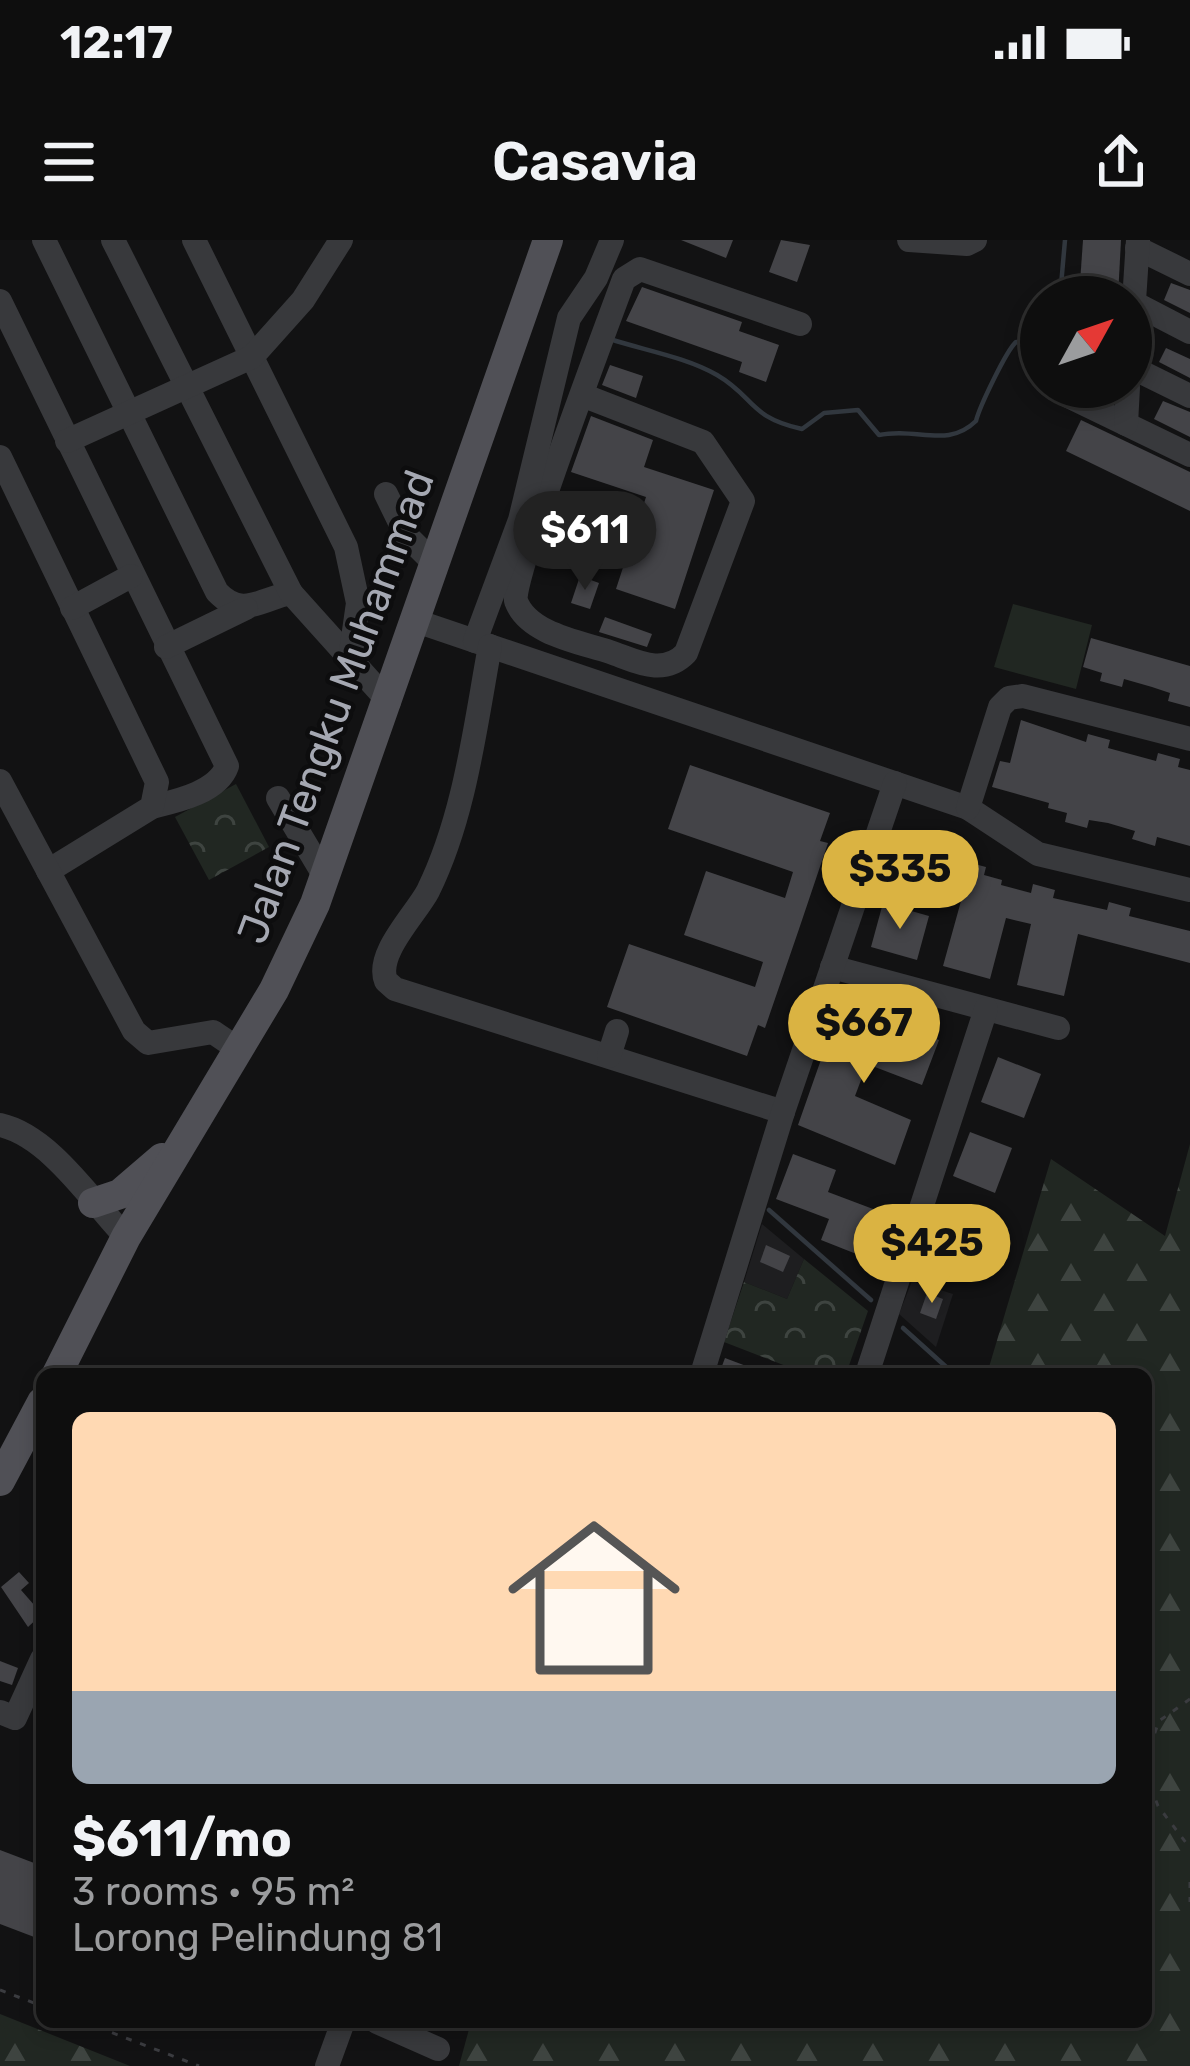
<!DOCTYPE html>
<meta charset="utf-8">
<style>
body{margin:0;font-family:Rubik,sans-serif;background:#171717;color:#f1f3f6;height:100vh;display:flex;flex-direction:column;font-size:45px;white-space:nowrap}
*{box-sizing:border-box;margin:0}
p{font-size:39px;color:#9b9c9e}
.icon{flex:none;width:66px;height:66px;fill:none;stroke:currentColor;stroke-width:2;stroke-linecap:round;stroke-linejoin:round}
.map{position:relative;flex:1;overflow:hidden}
.panel{position:absolute;left:36px;top:1128px;width:1116px;height:660px;display:flex;flex-direction:column;background:#0e0e0e;border-radius:18px;box-shadow:0 6px 18px #0003,0 0 0 3px #2e2e2e}
.panel>*{flex:none}
.needle{width:78px;rotate:50deg}
.tools{position:absolute;left:1020px;top:36px;display:grid;gap:24px}
.tools a{display:grid;place-items:center;width:132px;height:132px;border-radius:50%;background:#0e0e0e;box-shadow:0 6px 18px #0003,0 0 0 3px #2e2e2e;font-size:60px}
.price{position:absolute;translate:-50% -102px;padding:0 27px;border-radius:42px;background:#dab342;color:#111;font-size:39px;line-height:78px;filter:drop-shadow(0 3px 6px #0008)}
.price::after{content:'';position:absolute;left:50%;top:72px;width:36px;height:27px;margin-left:-18px;background:inherit;clip-path:polygon(0 0,100% 0,50% 100%)}
.price.active{background:#222;color:#fff}
ul{padding:0;list-style:none}
li{display:grid;align-content:center;gap:24px;height:636px;padding:0 36px}
li span{display:grid;place-items:center;height:372px;border-radius:18px;color:#555}
li>.icon{margin-inline-start:auto}
span .icon{width:216px;height:216px;fill:#fffc;stroke-width:1}
li b{font-size:51px}
.status{display:flex;justify-content:space-between;align-items:center;height:84px;padding:0 60px;background:#0e0e0e;direction:ltr}
.status svg{height:33px;fill:currentColor}
header{display:flex;justify-content:space-between;align-items:center;height:156px;padding:0 36px;background:#0e0e0e;font-size:54px;font-weight:600}
.map>svg:first-child{display:block}
</style>
<div class="status"><b>12:17</b><svg viewBox="0 0 49 12"><path d="M0 12V9h3v3zM5 12V6h3v6zM10 12V3h3v9zM15 12V0h3v12zM26 1h20v11H26zM47 4h2v5h-2z"/></svg></div>
<header><svg class="icon" aria-label="menu" viewBox="0 0 24 24"><path d="M4 6h16M4 12h16M4 18h16"/></svg>Casavia<svg class="icon" aria-label="share" viewBox="0 0 24 24"><path d="M12 15V3M7 8l5-5 5 5M5 13v7h14v-7"/></svg></header>
<div class="map">
<svg width="1190" height="1826" viewBox="0 0 1190 1826">
<defs>
<pattern id="forest-firs" width="22" height="20" patternUnits="userSpaceOnUse" patternTransform="scale(3)"><rect width="22" height="20" fill="#212722"/><path d="M5 1l3.5 6h-7zM16 11l3.5 6h-7z" fill="#3e4440"/></pattern>
<pattern id="park-crowns" width="20" height="18" patternUnits="userSpaceOnUse" patternTransform="scale(3)"><rect width="20" height="18" fill="#212722"/><path d="M2 6a3 3 0 1 1 6 0M12 15a3 3 0 1 1 6 0" fill="none" stroke="#3e4440"/></pattern>
</defs>
<rect width="100%" height="100%" fill="#121213"/>
<!-- built -->
<g fill="#1e1e20">
<path d="M762,984L804,1019L787,1059L744,1042Z"/>
<path d="M912,1041L953,1054L936,1107L899,1074Z"/>
</g>
<!-- grass -->
<path fill="#212722" d="M1013,364L1092,385L1076,449L994,427Z"/>
<!-- forest -->
<g fill="url(#forest-firs)">
<path d="M1190,904V1826H459L471,1782H1146V1134H987L1051,919L1165,996Z"/>
<path d="M0,1774L130,1826H0Z"/>
</g>
<!-- park -->
<g fill="url(#park-crowns)">
<path d="M236,544L269,607L209,640L175,577Z"/>
<path d="M804,1019L868,1071L846,1134H807L724,1102L744,1042L787,1059Z"/>
</g>
<g fill="none" stroke-linecap="round" stroke-linejoin="round">
<!-- stream -->
<g stroke="#31373e" stroke-width="4.5">
<path d="M1060,57L1065,0"/>
<path d="M610,99C643,110 686,117 717,135C755,157 748,177 802,189L824,173L858,170L879,195C918,187 947,209 976,181C979,168 1006,111 1016,102L1041,103"/>
<path d="M769,970L871,1060"/>
<path d="M903,1088L954,1134"/>
</g>
</g>
<!-- building -->
<g fill="#444448">
<path d="M681,0H733L726,18Z"/>
<path d="M781,0L810,5L797,42L769,32Z"/>
<path d="M1083,0H1121L1118,57H1079Z"/>
<path d="M1171,43L1190,50V73L1164,60Z"/>
<path d="M642,47L742,82L739,91L779,105L766,142L739,132L742,122L626,81Z"/>
<path d="M1166,108L1190,119V138L1159,122Z"/>
<path d="M610,125L643,136L636,158L602,145Z"/>
<path d="M1163,161L1190,172V197L1154,179Z"/>
<path d="M591,176L653,200L644,227L714,250L675,369L616,349L646,257L571,232Z"/>
<path d="M1081,180L1190,232V271L1066,211Z"/>
<path d="M580,336L599,343L590,369L571,363Z"/>
<path d="M605,377L652,394L647,407L599,392Z"/>
<path d="M1091,398L1190,426V467L1168,461L1170,453L1152,447L1124,439L1122,447L1100,441L1102,433L1083,427Z"/>
<path d="M1021,480L1086,502L1088,494L1110,500L1108,508L1156,521L1158,513L1180,519L1178,527L1190,530V606L1157,597L1155,606L1132,599L1135,591L1108,583L1089,580L1087,588L1065,582L1067,573L1048,568L1049,563L992,547L1000,521L1010,523Z"/>
<path d="M690,525L830,573L820,601L828,603L799,689L765,788L758,785L747,816L607,767L629,704L755,747L763,722L684,695L706,631L785,658L793,632L668,589Z"/>
<path d="M963,621L986,627L984,635L1002,640L1001,645L1031,653L1033,644L1055,650L1053,658L1107,670L1109,662L1131,668L1129,676L1190,691V723L1078,694L1064,756L1017,745L1031,684L1006,678L990,739L943,726L961,661L935,654L943,625L961,630Z"/>
<path d="M883,663L929,676L917,720L871,707Z"/>
<path d="M837,774L892,795L896,784L939,800L922,845L867,824L855,856L911,880L895,925L798,885Z"/>
<path d="M998,817L1041,834L1024,878L981,862Z"/>
<path d="M970,892L1012,908L995,953L953,936Z"/>
<path d="M793,914L836,930L828,952L881,972L864,1017L821,1000L829,979L776,959Z"/>
<path d="M944,970L986,986L969,1031L927,1015Z"/>
<path d="M766,1005L790,1016L783,1032L760,1022Z"/>
<path d="M927,1053L943,1059L936,1079L920,1073Z"/>
<path d="M725,1118L765,1133V1134H719Z"/>
<path d="M19,1332L29,1343L21,1350L42,1374L28,1387L1,1347Z"/>
<path d="M0,1421L18,1428L12,1445L0,1441Z"/>
<path d="M0,1610L42,1626V1700L0,1684Z"/>
</g>
<g fill="none" stroke-linecap="round" stroke-linejoin="round">
<!-- path -->
<g stroke="#3b3c40" stroke-width="3" stroke-dasharray="6 9" stroke-linecap="butt">
<path d="M1190,1459L1159,1481L1151,1504L1150,1545L1158,1566L1190,1608"/>
<path d="M1190,1642V1662"/>
<path d="M0,1750L42,1766"/>
<path d="M84,1782L199,1826"/>
</g>
<!-- minor -->
<g stroke="#38393c" stroke-width="24">
<path d="M44,0L217,352C243,379 260,359 291,353"/>
<path d="M113,0L291,353L389,462"/>
<path d="M194,0L346,307L358,363L350,419"/>
<path d="M909,0L967,4L975,0"/>
<path d="M1137,8L1190,34"/>
<path d="M0,61L227,526C218,552 177,561 152,567"/>
<path d="M1134,63L1190,92"/>
<path d="M1131,107L1138,0"/>
<path d="M1131,127L1190,156"/>
<path d="M582,155L703,202L743,261L686,413C663,437 636,421 610,412C580,402 528,394 516,361C509,344 610,77 624,39L640,29L800,84"/>
<path d="M1068,156L1190,215"/>
<path d="M1126,184L1128,147"/>
<path d="M67,201L252,117L303,60L341,0"/>
<path d="M0,217L157,542L152,567L48,631"/>
<path d="M386,254L406,295L436,325"/>
<path d="M72,368L131,336"/>
<path d="M416,381L968,568L1038,614L1190,650"/>
<path d="M475,401L520,280L569,78L596,38L612,0"/>
<path d="M490,406C475,487 465,576 428,651C416,674 375,714 386,741L395,749L783,872"/>
<path d="M166,407L246,368"/>
<path d="M0,541L134,791L148,803L213,792L238,809"/>
<path d="M278,558L324,635"/>
<path d="M968,568L1000,467L1009,458L1023,456L1190,499"/>
<path d="M832,727L1058,788"/>
<path d="M609,816L617,791"/>
<path d="M0,885C50,896 92,962 126,997"/>
<path d="M702,1134L783,872L895,543"/>
<path d="M867,1134L986,769"/>
<path d="M0,1472L15,1478L42,1419"/>
<path d="M377,1782L438,1809"/>
<path d="M327,1826L343,1782"/>
</g>
<!-- major -->
<g stroke="#505056" stroke-width="30">
<path d="M93,963L120,954L162,918"/>
<path d="M57,1134L126,997L274,750L315,664L548,0"/>
<path d="M0,1241L42,1162"/>
</g>
</g>
<g text-anchor="middle" dominant-baseline="central" stroke-width="9" stroke-linejoin="round" paint-order="stroke">
<!-- street labels -->
<g font-size="42" fill="#a5a8b2" stroke="#0d0d0e">
<text transform="translate(336 467) rotate(-70)">Jalan Tengku Muhammad</text>
</g>
</g>
</svg>
<div class="tools">
<a><svg class="needle" viewBox="-14 -14 28 28"><path d="M0-13l5 13h-10z" fill="#e53935"/><path d="M0 13l5-13h-10z" fill="#9b9c9e"/></svg></a>
</div>
<b class="price active" style="left:585px;top:353px">$611</b>
<b class="price" style="left:900px;top:692px">$335</b>
<b class="price" style="left:864px;top:846px">$667</b>
<b class="price" style="left:932px;top:1066px">$425</b>
<section class="panel">
<ul>
<li><span style="background:linear-gradient(#ffd9b3 75%,#9aa5b1 0)"><svg class="icon" aria-label="home" viewBox="0 0 24 24"><path d="M3 11l9-7 9 7M6 9v11h12V9"/></svg></span><div><b>$611/mo</b><p>3 rooms · 95 m²</p><p>Lorong Pelindung 81</p></div></li>
</ul>
</section>
</div>
